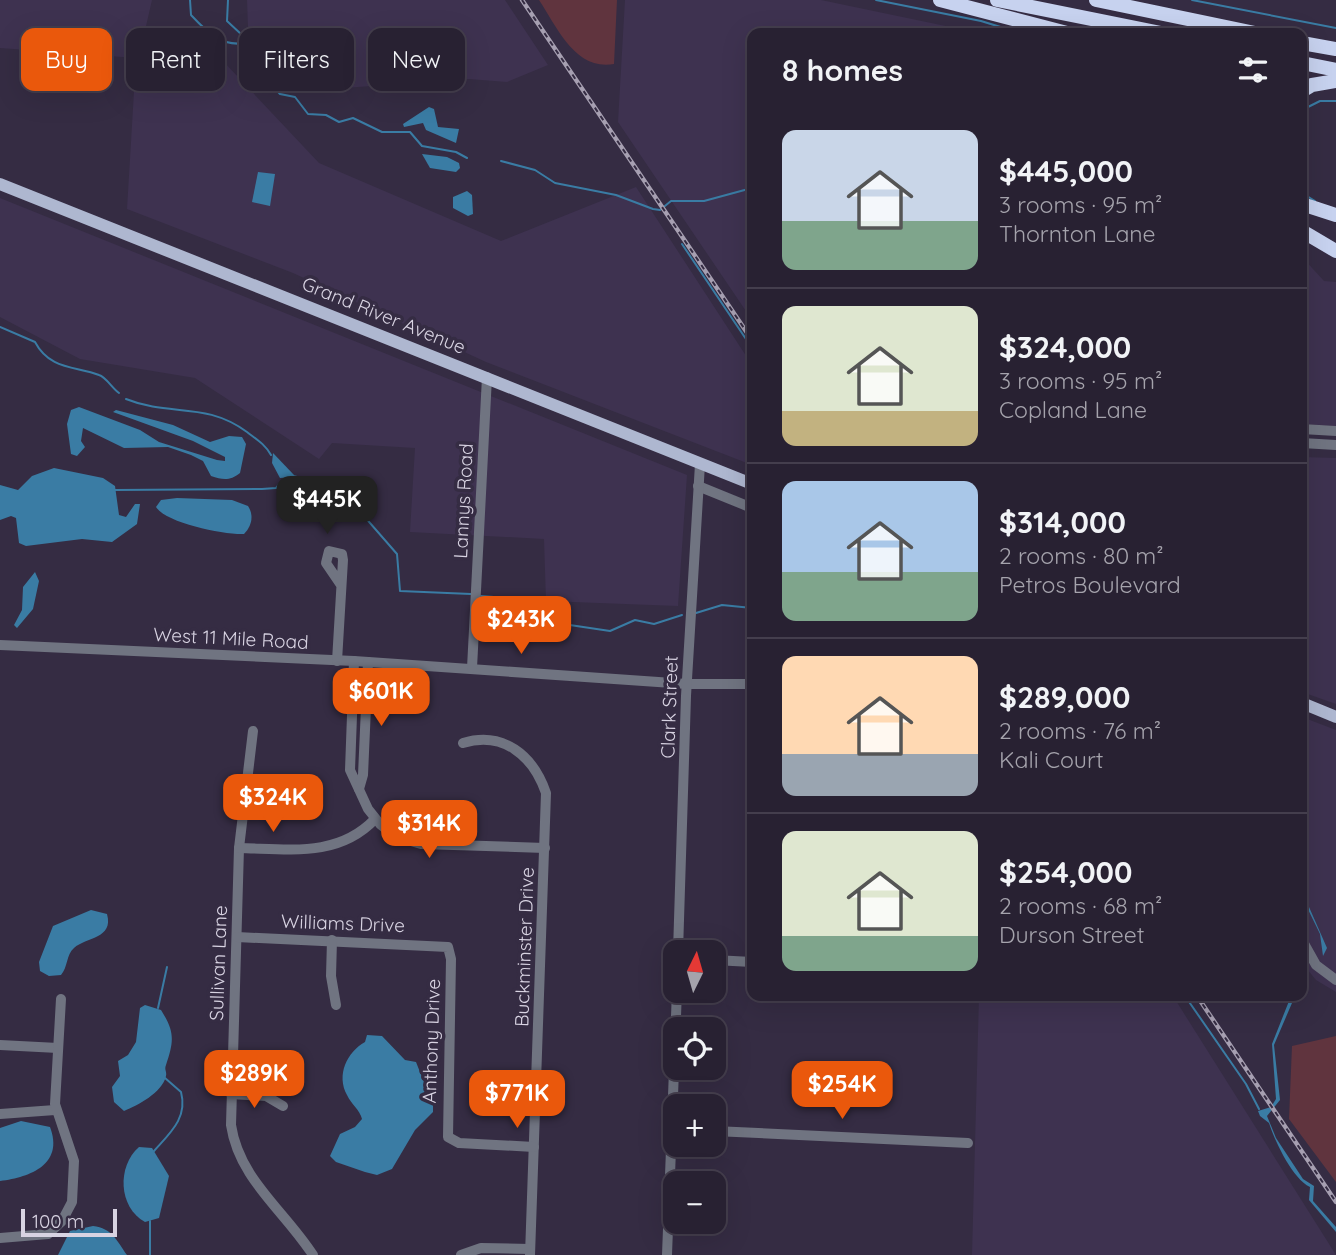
<!DOCTYPE html>
<meta charset="utf-8">
<style>
body{margin:0;font-family:Quicksand,sans-serif;background:#30293a;color:#f1f3f6;height:100vh;display:flex;flex-direction:column;font-size:26px;white-space:nowrap}
*{box-sizing:border-box;margin:0}
p{font-size:23px;color:#a5a3ac}
.icon{flex:none;width:38px;height:38px;fill:none;stroke:currentColor;stroke-width:2;stroke-linecap:round;stroke-linejoin:round}
.map{position:relative;flex:1;overflow:hidden}
.panel{position:absolute;left:747px;top:28px;width:560px;height:973px;display:flex;flex-direction:column;background:#282132;border-radius:14px;box-shadow:0 7px 28px #0002,0 0 0 2px #443e4d}
.panel>*{flex:none}
.hud{position:absolute;left:21px;top:28px;width:621px;height:63px;display:flex;gap:14px}
.needle{width:46px;rotate:5deg}
.buttons{position:absolute;left:663px;top:940px;display:grid;gap:14px}
.buttons a{display:grid;place-items:center;width:63px;height:63px;border-radius:14px;background:#282132;box-shadow:0 7px 28px #0002,0 0 0 2px #443e4d;font-size:35px}
.scale{position:absolute;left:21px;bottom:18px;width:96px;box-sizing:border-box;padding-left:7px;border:4px solid #d8d3e2;border-top:0;font-size:19px;line-height:24px;white-space:nowrap;color:#d8d3e2;-webkit-text-stroke:5px #352c43;paint-order:stroke}
.price{position:absolute;translate:-50% -60px;padding:0 16px;border-radius:14px;background:#ea580c;color:#fff;font-size:23px;line-height:46px;filter:drop-shadow(0 2px 4px #0008)}
.price::after{content:'';position:absolute;left:50%;top:42px;width:21px;height:16px;margin-left:-10px;background:inherit;clip-path:polygon(0 0,100% 0,50% 100%)}
.price.selected{background:#222;color:#fff}
ul{padding:0;list-style:none}
li{display:flex;align-items:center;gap:21px;height:175px;padding:0 35px}
li+li{border-top:2px solid #443e4d}
li span{display:grid;place-items:center;flex:none;width:196px;height:140px;border-radius:14px;color:#555}
li>.icon{margin-inline-start:auto}
span .icon{width:84px;height:84px;fill:#fffc;stroke-width:1}
li b{font-size:30px}
h2{display:flex;justify-content:space-between;align-items:center;height:84px;padding:0 35px;font-size:30px}
.chip{padding:0 24px;border-radius:14px;background:#282132;box-shadow:0 7px 28px #0002,0 0 0 2px #443e4d;font-size:24px;line-height:63px}
.chip.selected{background:#ea580c;color:#fff}
.map>svg:first-child{display:block}
</style>
<div class="map">
<svg width="1336" height="1255" viewBox="0 0 1336 1255">
<rect width="100%" height="100%" fill="#352c43"/>
<!-- built -->
<g fill="#3e3250">
<path d="M0,0H152L141,48L222,60L319,163L501,241L636,187L752,365V465L486,362L293,273L127,209L136,58L0,48Z"/>
<path d="M247,0H505L548,65L507,82L469,79L330,89L303,76L288,52L248,27Z"/>
<path d="M625,0H821L979,33H752V320L618,122Z"/>
<path d="M0,198L687,475L678,606L546,601L544,539L410,532L415,448L332,443L319,459L195,378L80,359L0,317Z"/>
<path d="M1302,257L1324,281L1336,282V426L1302,424Z"/>
<path d="M1302,457L1336,458V704L1302,692Z"/>
<path d="M1302,717L1336,730V992L1316,980L1302,963Z"/>
<path d="M979,996H1173L1336,1255H972Z"/>
</g>
<!-- green -->
<g fill="#60343e">
<path d="M539,0H617L614,64C575,71 557,27 539,0Z"/>
<path d="M1336,1036V1182L1289,1119L1292,1046Z"/>
</g>
<!-- water -->
<g fill="#3a7ca4">
<path d="M429,107L434,109L438,127L459,129L456,143L426,130L423,123L404,127L403,124Z"/>
<path d="M422,154L447,157L459,163L460,168L456,172L430,168Z"/>
<path d="M258,172L275,174L270,206L252,202Z"/>
<path d="M467,191L472,195L473,214L468,216L453,208V197Z"/>
<path d="M79,407L140,430L159,442L217,460L225,461V457L193,441L113,412L116,410L173,425L210,442L229,436L242,437L246,444L240,473C230,481 223,480 211,476L203,461L191,455L168,447L124,448L83,428L81,441L85,447L77,456L71,454L67,424L71,410Z"/>
<path d="M273,453L294,475L293,477L280,478L272,463Z"/>
<path d="M54,468L103,478L115,486L119,515L126,517L135,504H140L137,524L112,542L82,539L26,546L19,543L16,518L11,516L0,520V485L18,490L32,476Z"/>
<path d="M177,498L232,500L248,506C254,515 252,526 244,534C224,535 166,523 156,507L161,500Z"/>
<path d="M35,572L39,581L33,609L17,628L14,625L22,610L23,587Z"/>
<path d="M1302,877V891L1327,948L1323,956L1320,934L1302,897Z"/>
<path d="M91,910L107,914C114,939 86,937 74,948C66,955 68,967 61,975L49,976L40,971L39,962L53,926Z"/>
<path d="M1291,996H1295L1274,1045L1280,1100L1267,1116L1276,1138L1303,1179L1314,1186L1313,1201L1336,1227V1232L1309,1200L1310,1187C1292,1178 1275,1141 1269,1123L1260,1116L1258,1111L1271,1107L1276,1099L1272,1044Z"/>
<path d="M145,1005L161,1010C175,1032 174,1041 166,1065C164,1070 167,1071 166,1076C162,1093 138,1105 124,1111L114,1102L112,1087L120,1076L118,1061L128,1055L136,1042L140,1008Z"/>
<path d="M367,1035L382,1036L405,1060L416,1062L433,1105V1112L415,1130L392,1169L377,1175L365,1172L336,1162L330,1156L340,1134L355,1127L362,1119C360,1110 351,1104 347,1095C336,1075 347,1052 365,1042Z"/>
<path d="M21,1121L50,1127C64,1164 31,1177 0,1181V1128Z"/>
<path d="M139,1147L152,1148L169,1176L159,1218L145,1222C118,1207 117,1166 139,1147Z"/>
<path d="M93,1226C112,1228 117,1241 127,1255H58L70,1231Z"/>
</g>
<g fill="none" stroke-linecap="round" stroke-linejoin="round">
<!-- stream -->
<g stroke="#3a7ca4" stroke-width="2">
<path d="M190,0L191,15C207,32 221,47 245,43"/>
<path d="M228,0L227,21L242,35L268,81L280,94L295,97L308,114L326,115L339,122L353,118L382,132H410L422,146L456,152L467,158"/>
<path d="M876,0L981,21L1020,33"/>
<path d="M1192,0L1336,28"/>
<path d="M1302,110L1320,101H1336"/>
<path d="M501,161L535,170L555,183L616,195L653,209L660,210L671,201H704L752,188"/>
<path d="M1302,193L1315,201"/>
<path d="M682,244L752,348"/>
<path d="M0,327L35,342C50,370 75,366 99,375C106,377 112,388 119,393"/>
<path d="M126,399C170,417 205,401 247,432C256,439 265,444 271,455"/>
<path d="M293,476L330,485L343,492L397,554L400,591L471,594"/>
<path d="M115,490L262,489L276,488L284,479"/>
<path d="M481,596L534,600L543,621L610,631L635,620L654,624L682,615"/>
<path d="M696,613L722,605L752,608"/>
<path d="M1185,996L1246,1084L1259,1109"/>
<path d="M158,1008L167,967"/>
<path d="M154,1151C170,1133 188,1118 181,1092L165,1078"/>
<path d="M150,1221V1255"/>
</g>
<!-- minor -->
<g stroke="#707481" stroke-width="10">
<path d="M1302,429L1336,431"/>
<path d="M1302,443L1336,445"/>
<path d="M698,486L752,508"/>
<path d="M0,645L354,661L687,684H752"/>
<path d="M337,661L343,560L342,554L329,551L326,563L341,585"/>
<path d="M354,661L350,770L368,809L380,824L395,836L421,844L545,848"/>
<path d="M472,668L487,377"/>
<path d="M253,731L239,848L231,1125C239,1179 284,1210 313,1255"/>
<path d="M463,743C503,731 533,755 546,793L530,1255"/>
<path d="M359,789L363,775L368,662"/>
<path d="M239,848C288,849 338,858 375,819"/>
<path d="M237,937L448,947L451,959L448,1137L459,1143L534,1147"/>
<path d="M332,940L331,976L336,1005"/>
<path d="M1302,940L1316,965L1336,980"/>
<path d="M678,952L686,696L700,464"/>
<path d="M714,960L752,962"/>
<path d="M0,1045L58,1048"/>
<path d="M231,1094L266,1096L283,1106"/>
<path d="M0,1114L55,1110"/>
<path d="M714,1131L968,1143"/>
<path d="M0,1238L48,1234L62,1221L72,1202L74,1161L55,1104L61,999"/>
<path d="M461,1255L481,1248L530,1249"/>
<path d="M667,1255L677,990"/>
</g>
<!-- major -->
<g stroke="#aeb7d0" stroke-width="12">
<path d="M0,184L752,484"/>
<path d="M1302,703L1336,717"/>
</g>
<!-- highway -->
<g stroke="#c7d2ef" stroke-width="14">
<path d="M940,0L1067,33"/>
<path d="M997,0L1161,33"/>
<path d="M1096,0L1255,33"/>
<path d="M1302,43L1336,49"/>
<path d="M1302,63L1336,70"/>
<path d="M1302,91L1312,85L1336,81"/>
<path d="M1302,204L1336,215"/>
<path d="M1302,231L1336,251"/>
</g>
<defs>
<g id="rail">
<path d="M522,0L752,340"/>
<path d="M1197,996L1336,1202"/>
</g>
</defs>
<!-- rail casing -->
<use href="#rail" stroke="#a69fb1" stroke-width="4.5"/>
<!-- rail -->
<use href="#rail" stroke="#352c43" stroke-width="2" stroke-dasharray="5" stroke-linecap="butt"/>
</g>
<g text-anchor="middle" dominant-baseline="central" stroke-width="7" stroke-linejoin="round" paint-order="stroke">
<!-- street labels -->
<g font-size="19" fill="#d8d3e2" stroke="#352c43">
<text transform="translate(384 315) rotate(22)">Grand River Avenue</text>
<text transform="translate(463 501) rotate(-87)">Lannys Road</text>
<text transform="translate(231 638) rotate(3)">West 11 Mile Road</text>
<text transform="translate(669 707) rotate(-88)">Clark Street</text>
<text transform="translate(343 923) rotate(2)">Williams Drive</text>
<text transform="translate(524 947) rotate(-88)">Buckminster Drive</text>
<text transform="translate(218 963) rotate(-88)">Sullivan Lane</text>
<text transform="translate(431 1041) rotate(-88)">Anthony Drive</text>
</g>
</g>
</svg>
<div class="buttons">
<a><svg class="needle" viewBox="-14 -14 28 28"><path d="M0-13l5 13h-10z" fill="#e53935"/><path d="M0 13l5-13h-10z" fill="#a5a3ac"/></svg></a>
<a><svg class="icon" aria-label="locate" viewBox="0 0 24 24"><circle cx="12" cy="12" r="6"/><path d="M12 2v4M12 18v4M2 12h4M18 12h4"/></svg></a>
<a>+</a>
<a>−</a>
</div>
<div class="scale">100 m</div>
<b class="price selected" style="left:327px;top:536px">$445K</b>
<b class="price" style="left:521px;top:656px">$243K</b>
<b class="price" style="left:381px;top:728px">$601K</b>
<b class="price" style="left:273px;top:834px">$324K</b>
<b class="price" style="left:429px;top:860px">$314K</b>
<b class="price" style="left:254px;top:1110px">$289K</b>
<b class="price" style="left:842px;top:1121px">$254K</b>
<b class="price" style="left:517px;top:1130px">$771K</b>
<div class="hud">
<a class="chip selected">Buy</a>
<a class="chip">Rent</a>
<a class="chip">Filters</a>
<a class="chip">New</a>
</div>
<section class="panel">
<h2>8 homes<svg class="icon" aria-label="filters" viewBox="0 0 24 24"><path d="M4 7h16M4 17h16"/><circle cx="9" cy="7" r="2"/><circle cx="15" cy="17" r="2"/></svg></h2>
<ul>
<li><span style="background:linear-gradient(#c9d6e8 65%,#7fa58c 0)"><svg class="icon" aria-label="home" viewBox="0 0 24 24"><path d="M3 11l9-7 9 7M6 9v11h12V9"/></svg></span><div><b>$445,000</b><p>3 rooms · 95 m²</p><p>Thornton Lane</p></div></li>
<li><span style="background:linear-gradient(#dfe7d0 75%,#c2b280 0)"><svg class="icon" aria-label="home" viewBox="0 0 24 24"><path d="M3 11l9-7 9 7M6 9v11h12V9"/></svg></span><div><b>$324,000</b><p>3 rooms · 95 m²</p><p>Copland Lane</p></div></li>
<li><span style="background:linear-gradient(#a9c7e8 65%,#7fa58c 0)"><svg class="icon" aria-label="home" viewBox="0 0 24 24"><path d="M3 11l9-7 9 7M6 9v11h12V9"/></svg></span><div><b>$314,000</b><p>2 rooms · 80 m²</p><p>Petros Boulevard</p></div></li>
<li><span style="background:linear-gradient(#ffd9b3 70%,#9aa5b1 0)"><svg class="icon" aria-label="home" viewBox="0 0 24 24"><path d="M3 11l9-7 9 7M6 9v11h12V9"/></svg></span><div><b>$289,000</b><p>2 rooms · 76 m²</p><p>Kali Court</p></div></li>
<li><span style="background:linear-gradient(#dfe7d0 75%,#7fa58c 0)"><svg class="icon" aria-label="home" viewBox="0 0 24 24"><path d="M3 11l9-7 9 7M6 9v11h12V9"/></svg></span><div><b>$254,000</b><p>2 rooms · 68 m²</p><p>Durson Street</p></div></li>
</ul>
</section>
</div>
